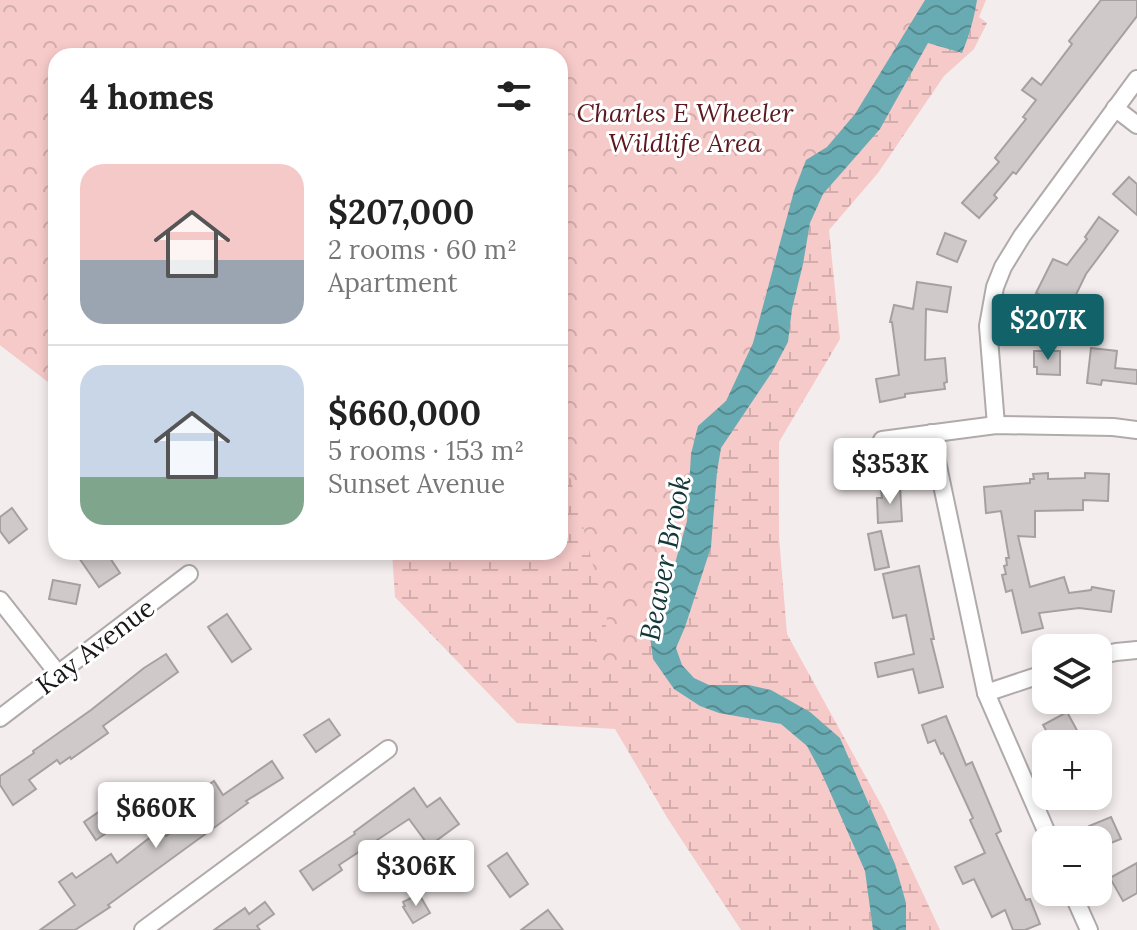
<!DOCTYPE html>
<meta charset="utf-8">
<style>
body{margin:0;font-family:Lora,serif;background:#f6f6f6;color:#222;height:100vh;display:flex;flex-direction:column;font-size:30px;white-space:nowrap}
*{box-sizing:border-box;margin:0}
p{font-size:26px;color:#767676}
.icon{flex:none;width:44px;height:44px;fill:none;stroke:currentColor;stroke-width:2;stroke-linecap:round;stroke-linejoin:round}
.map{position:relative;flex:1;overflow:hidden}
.details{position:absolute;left:48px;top:48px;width:520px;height:512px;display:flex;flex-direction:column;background:#fff;border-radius:24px;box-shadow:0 4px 12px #0003}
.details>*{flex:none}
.tools{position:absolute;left:1032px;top:634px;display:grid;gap:16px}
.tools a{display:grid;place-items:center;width:80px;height:80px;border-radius:16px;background:#fff;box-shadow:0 4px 12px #0003;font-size:40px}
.price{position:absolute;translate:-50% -68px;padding:0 18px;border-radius:8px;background:#fff;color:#222;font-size:26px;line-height:52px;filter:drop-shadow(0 2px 4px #0008)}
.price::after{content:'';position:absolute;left:50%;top:48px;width:24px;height:18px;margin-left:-12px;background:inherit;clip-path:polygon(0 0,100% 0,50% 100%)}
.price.active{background:#126269;color:#fff}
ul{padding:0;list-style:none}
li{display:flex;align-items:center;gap:24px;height:200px;padding:0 32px}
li+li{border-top:2px solid #e0e0e0}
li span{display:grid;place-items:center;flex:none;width:224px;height:160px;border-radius:24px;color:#555}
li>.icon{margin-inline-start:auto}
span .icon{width:96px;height:96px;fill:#fffc;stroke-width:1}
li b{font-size:34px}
h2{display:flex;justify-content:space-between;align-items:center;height:96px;padding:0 32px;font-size:34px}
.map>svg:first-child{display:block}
</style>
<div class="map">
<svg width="1137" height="930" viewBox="0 0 1137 930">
<defs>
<pattern id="wetland-marsh" width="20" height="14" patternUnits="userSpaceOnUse" patternTransform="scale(2)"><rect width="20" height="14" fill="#f6cac9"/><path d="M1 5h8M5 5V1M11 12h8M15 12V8" fill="none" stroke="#d2adac"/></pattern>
<pattern id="park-crowns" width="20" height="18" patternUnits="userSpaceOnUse" patternTransform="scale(2)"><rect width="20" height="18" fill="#f6cac9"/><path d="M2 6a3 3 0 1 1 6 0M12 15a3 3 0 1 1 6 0" fill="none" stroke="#d2adac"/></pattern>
<pattern id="water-waves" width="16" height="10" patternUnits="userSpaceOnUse" patternTransform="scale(2)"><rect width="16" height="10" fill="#69abb2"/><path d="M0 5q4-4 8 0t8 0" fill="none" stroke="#558a90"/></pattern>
</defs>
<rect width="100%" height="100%" fill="#f4eded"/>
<!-- wetland -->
<path fill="url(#wetland-marsh)" d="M0,0H986L979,17L987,23L974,49L944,76L878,173L829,230L840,339L779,442V537L787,634L884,810L940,930H741L668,819L615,729L517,723L395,597L392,552H560V56H56V388L0,345Z"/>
<!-- park -->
<path fill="url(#park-crowns)" d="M0,0H925L855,114L827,147L805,160L768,283L753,343L726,401L698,427L687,521L670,581L650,637L639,648L614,661L579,662L608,623L560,438V56H56V388L0,345Z"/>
<!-- water -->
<path fill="url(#water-waves)" d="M925,0H977C974,19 969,36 962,53L928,43L880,129L823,194L810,223L803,264L792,309L788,342L772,372L721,448L717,472L711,547L685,627L676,648L682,665L694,678L709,685H749L771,690L810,712L840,738L895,864L906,903V930H873L865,871L822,774L807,746L781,724L719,713L700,706L674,689L653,659L650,637L670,581L687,521L691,454L698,426L726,401L753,343L794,191L806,160L827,147L855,114Z"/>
<!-- building -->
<g fill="#cfc9c9" stroke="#a7a0a0" stroke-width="2">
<path d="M1101,0H1137V16L1016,174L1013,172L994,195L997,198L979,218L962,203L999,162L995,158L1026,119L1023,117L1036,100L1022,90L1032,78L1041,85L1072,44L1069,41Z"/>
<path d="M1129,177L1137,184V215L1113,194Z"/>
<path d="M1099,217L1118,231L1086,274L1069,309L1036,293L1053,259L1067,265L1087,239L1085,237Z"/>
<path d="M945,233L966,241L957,262L937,254Z"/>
<path d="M917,282L951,287L947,312L926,309L925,360L945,358L947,382L944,383L945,389L905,394V397L880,402L876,379L899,375L892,322H890L894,305L913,309Z"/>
<path d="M1091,348L1117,351L1115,368L1137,370V384L1102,380L1101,385L1087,383Z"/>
<path d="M1034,351H1060V375L1037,374V367H1034Z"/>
<path d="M1048,473V479L1085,478V473L1109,474L1108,501L1083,500V510L1035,511V537L1018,536L1030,587L1064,577L1069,593L1091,590L1092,587L1114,591L1111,612L1079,608L1039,613L1043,628L1022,633L1012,590L1006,592L1002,575L1006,574L1004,566L1007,565L1006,558H1009L1001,511L986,513L984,487L1030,483V479H1034L1033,474Z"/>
<path d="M900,487L902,521L878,523L877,498H882L881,488Z"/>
<path d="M12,508L27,529L9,543L0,531V517Z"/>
<path d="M881,531L889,567L875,570L868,534Z"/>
<path d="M75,552H106L120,573L99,587Z"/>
<path d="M919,566L934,639H931L943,687L919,693L913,669L878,677L875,663L914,654L906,615L893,618L883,574Z"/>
<path d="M53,580L80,585L76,604L49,599Z"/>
<path d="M227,614L251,649L232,662L208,627Z"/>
<path d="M166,654L178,672L103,726L108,733L71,759L70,757L60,764L57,760L29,780L36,789L13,805L0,785V776L34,753L33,751L91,710L144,668Z"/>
<path d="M1067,712L1079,734L1060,744H1054L1043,725Z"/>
<path d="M946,716L966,765L972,762L1001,831L996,834L1026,900L1030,899L1040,924L1025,930H1013L1005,910L992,917L974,879L963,884L955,867L985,853L970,820L973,818L943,753L941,754L935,740L928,743L922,725Z"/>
<path d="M329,719L340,735L316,752L304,735Z"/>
<path d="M272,761L283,778L246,801L248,803L108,905L110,907L75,930H40L75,905L59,882L72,873L76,878L111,854L117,863L161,829L166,836L189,819L180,805L214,781L223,795Z"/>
<path d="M414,788L427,807L440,798L459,824L429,846L409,819L339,865L342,870L313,890L300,871L355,834L354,832Z"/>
<path d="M103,809L115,827L96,840L84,822Z"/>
<path d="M1111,817L1121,839L1098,848V840H1095L1089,826Z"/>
<path d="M507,853L528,884L510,897L488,866Z"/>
<path d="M1137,863V893L1123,901L1110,878Z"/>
<path d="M419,894L430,913L413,923L403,907L405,906L403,902Z"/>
<path d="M265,902L274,914L257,926L260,930H214L245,908L249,914Z"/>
<path d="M548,910L563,930H521Z"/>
</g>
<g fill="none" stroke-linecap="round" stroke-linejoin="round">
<defs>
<g id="street">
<path d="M1115,108L1137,125"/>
<path d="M996,425L988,326L995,287L1003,267L1022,236L1137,79"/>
<path d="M931,433L986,693L1050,840"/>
<path d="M882,440L996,425L1113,427L1137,430"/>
<path d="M0,600L59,675"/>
<path d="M1098,656L1116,652L1137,650"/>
<path d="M986,693L1046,673"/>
<path d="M0,718L189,574"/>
<path d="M1072,892L1089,930"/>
<path d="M143,930L388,749"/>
</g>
</defs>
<!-- street casing -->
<use href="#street" stroke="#b0aaaa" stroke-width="20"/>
<!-- street -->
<use href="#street" stroke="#fff" stroke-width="16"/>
</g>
<g text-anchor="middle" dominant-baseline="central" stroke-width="6" stroke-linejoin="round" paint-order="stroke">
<!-- park labels -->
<g font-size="26" font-style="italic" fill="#5c181e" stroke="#fff">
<text x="685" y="112">Charles E Wheeler<tspan x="685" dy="30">Wildlife Area</tspan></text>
</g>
<!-- street labels -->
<g font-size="26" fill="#181616" stroke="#fff">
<text transform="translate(95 646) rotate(-37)">Kay Avenue</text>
</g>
<!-- water labels -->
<g font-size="28" font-style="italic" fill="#15373a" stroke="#fff">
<text transform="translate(665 558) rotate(-79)">Beaver Brook</text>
</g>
</g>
</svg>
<div class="tools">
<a><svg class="icon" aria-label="layers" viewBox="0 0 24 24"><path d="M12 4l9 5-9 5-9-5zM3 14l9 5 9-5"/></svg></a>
<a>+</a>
<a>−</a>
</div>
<b class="price active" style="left:1048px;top:362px">$207K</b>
<b class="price" style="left:890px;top:506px">$353K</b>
<b class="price" style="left:156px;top:850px">$660K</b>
<b class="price" style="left:416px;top:908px">$306K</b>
<section class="details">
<h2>4 homes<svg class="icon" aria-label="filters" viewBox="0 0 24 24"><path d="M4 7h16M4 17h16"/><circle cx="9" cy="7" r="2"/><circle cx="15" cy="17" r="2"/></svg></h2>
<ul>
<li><span style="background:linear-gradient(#f6c9c9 60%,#9aa5b1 0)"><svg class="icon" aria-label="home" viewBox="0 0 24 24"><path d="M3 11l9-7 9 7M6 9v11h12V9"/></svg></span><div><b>$207,000</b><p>2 rooms · 60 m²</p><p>Apartment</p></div></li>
<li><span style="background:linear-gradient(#c9d6e8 70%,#7fa58c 0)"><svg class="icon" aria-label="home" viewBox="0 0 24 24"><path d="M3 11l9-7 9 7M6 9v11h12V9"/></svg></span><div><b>$660,000</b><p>5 rooms · 153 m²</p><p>Sunset Avenue</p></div></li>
</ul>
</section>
</div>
